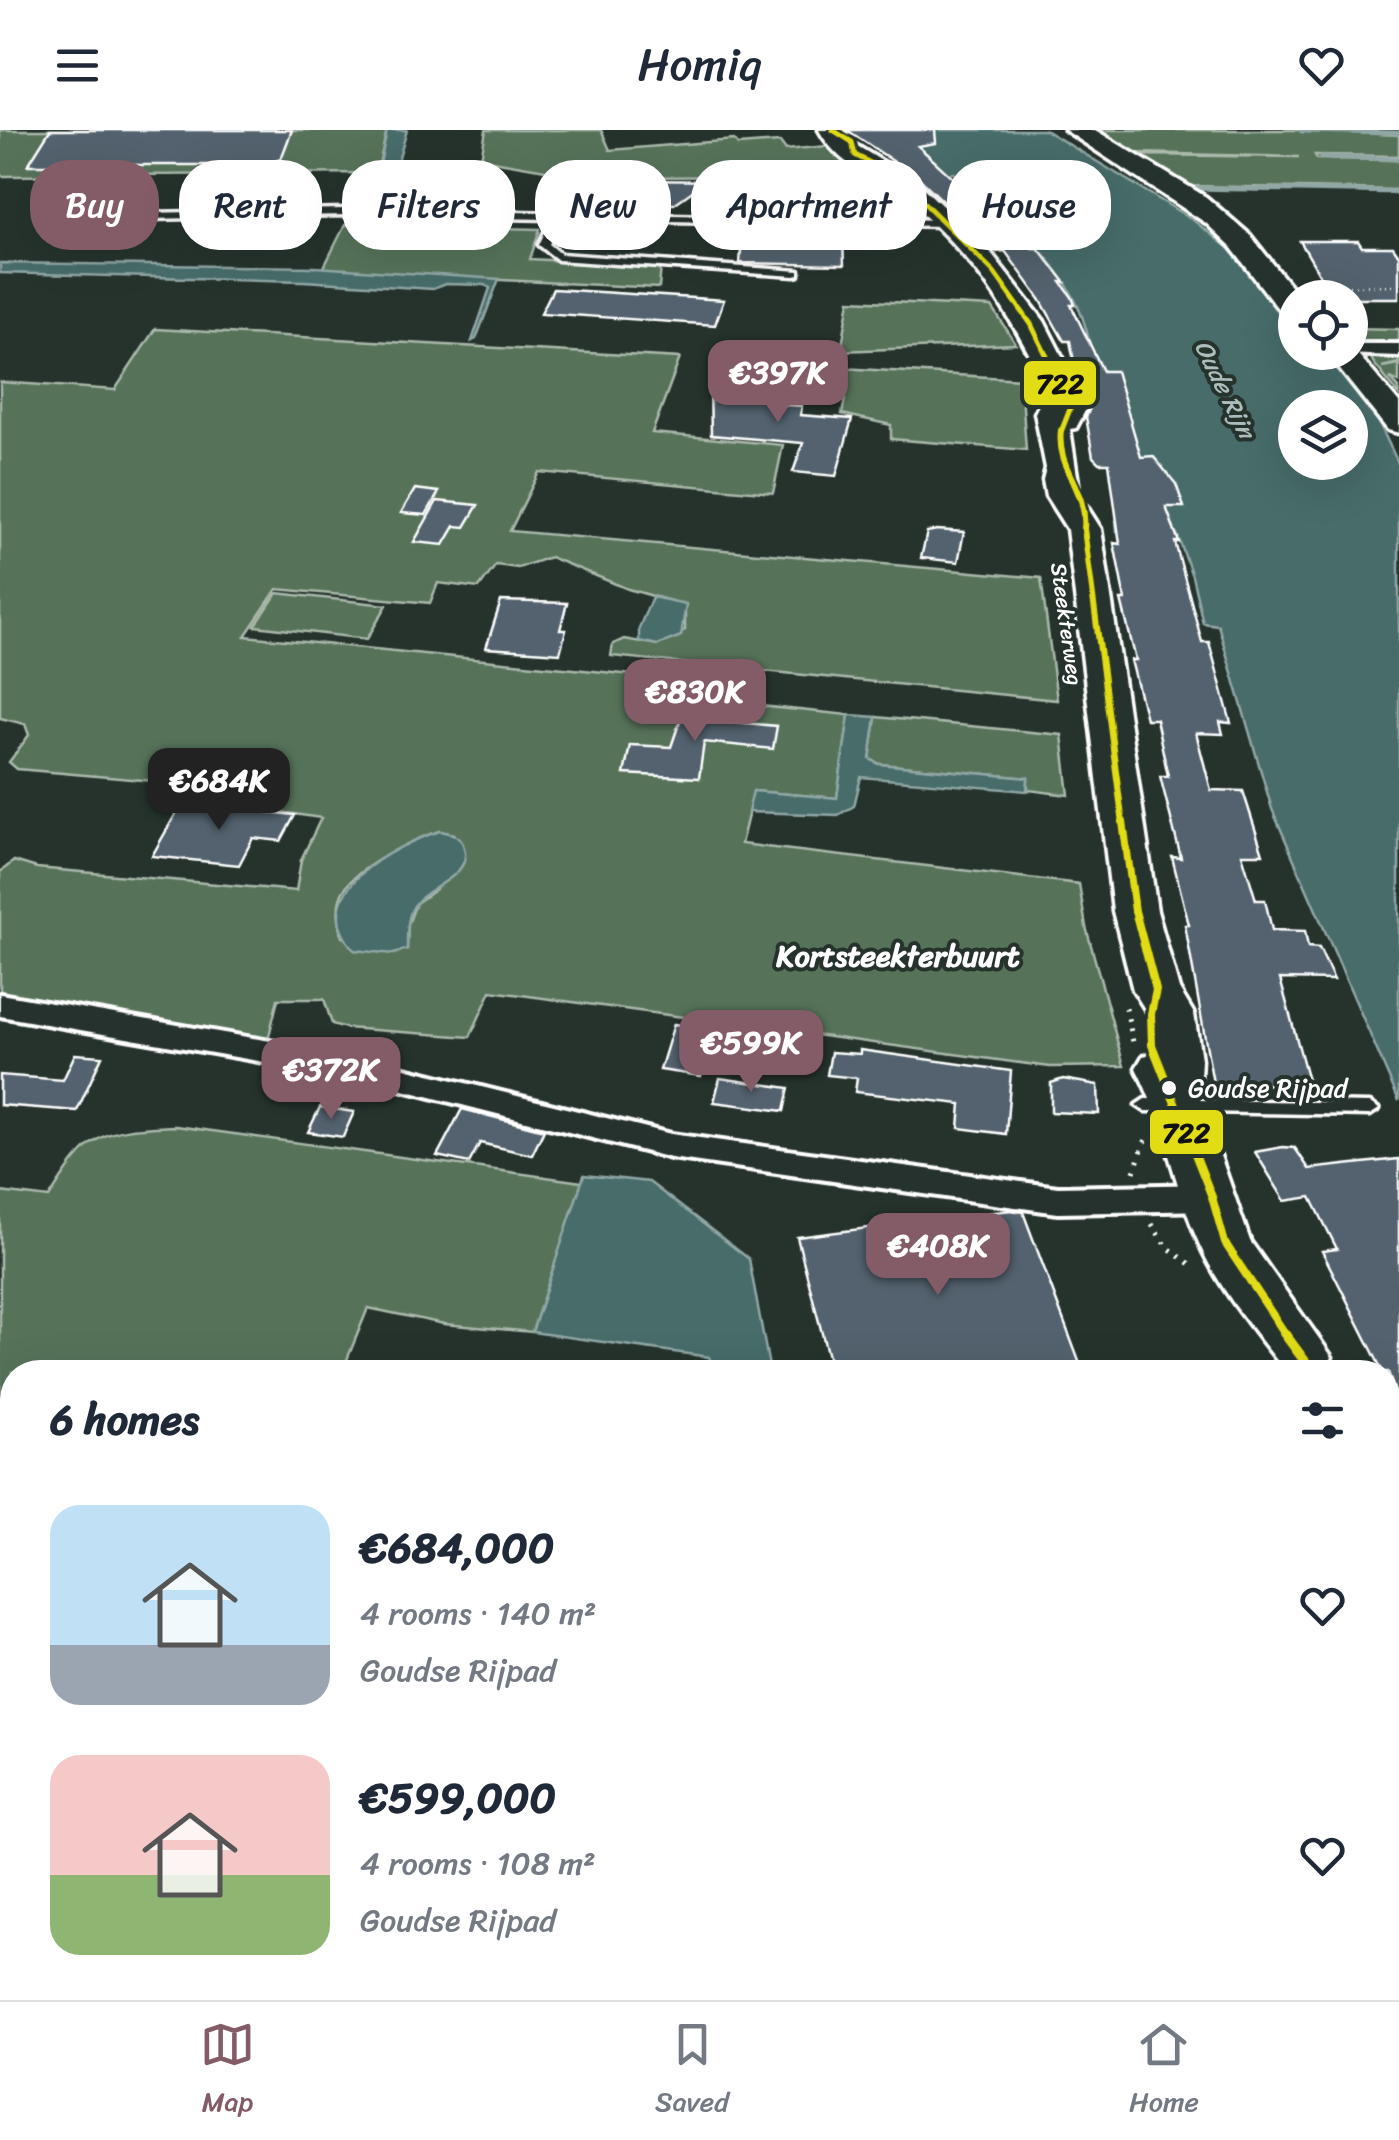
<!DOCTYPE html>
<meta charset="utf-8">
<style>
body{margin:0;font-family:Sriracha,sans-serif;background:#f2f2f3;color:#1f2937;height:100vh;display:flex;flex-direction:column;font-size:38px;white-space:nowrap}
*{box-sizing:border-box;margin:0}
p{font-size:32px;color:#747a83}
.icon{flex:none;width:55px;height:55px;fill:none;stroke:currentColor;stroke-width:2;stroke-linecap:round;stroke-linejoin:round}
.map{position:relative;flex:1;overflow:hidden}
.drawer{position:absolute;left:0px;top:1230px;width:1400px;height:640px;display:flex;flex-direction:column;background:#fff;border-radius:40px 40px 0 0;box-shadow:0 10px 40px #0002}
.drawer>*{flex:none}
.hud{position:absolute;left:30px;top:30px;width:1340px;height:90px;display:flex;gap:20px}
.fabs{position:absolute;left:1278px;top:150px;display:grid;gap:20px}
.fabs a{display:grid;place-items:center;width:90px;height:90px;border-radius:50%;background:#fff;box-shadow:0 10px 40px #0002;font-size:50px}
.price{position:absolute;translate:-50% -85px;padding:0 22px;border-radius:20px;background:#845c67;color:#fff;font-size:32px;line-height:65px;filter:drop-shadow(0 2px 5px #0008)}
.price::after{content:'';position:absolute;left:50%;top:60px;width:30px;height:22px;margin-left:-15px;background:inherit;clip-path:polygon(0 0,100% 0,50% 100%)}
.price.current{background:#222;color:#fff}
ul{padding:0;list-style:none}
li{display:flex;align-items:center;gap:30px;height:250px;padding:0 50px}
li span{display:grid;place-items:center;flex:none;width:280px;height:200px;border-radius:30px;color:#555}
li>.icon{margin-inline-start:auto}
span .icon{width:120px;height:120px;fill:#fffc;stroke-width:1}
li b{font-size:42px}
h2{display:flex;justify-content:space-between;align-items:center;height:120px;padding:0 50px;font-size:42px}
.chip{padding:0 35px;border-radius:40px;background:#fff;box-shadow:0 10px 40px #0002;font-size:35px;line-height:90px}
.chip.current{background:#845c67;color:#fff}
header{display:flex;justify-content:space-between;align-items:center;height:130px;padding:0 50px;background:#fff;font-size:45px;font-weight:600}
.tab-bar{display:flex;justify-content:space-around;align-items:center;height:140px;border-top:2px solid #e0e1e3;background:#fff;font-size:28px;color:#747a83}
.tab-bar a{display:grid;justify-items:center;gap:5px}
.tab-bar .current{color:#845c67}
.map>svg:first-child{display:block}
</style>
<header><svg class="icon" aria-label="menu" viewBox="0 0 24 24"><path d="M4 6h16M4 12h16M4 18h16"/></svg>Homiq<svg class="icon" aria-label="heart" viewBox="0 0 24 24"><path d="M12 20l-8-8c-3-5 5-10 8-4 3-6 11-1 8 4z"/></svg></header>
<div class="map">
<svg width="1399" height="1870" viewBox="0 0 1399 1870">
<rect width="100%" height="100%" fill="#26332d"/>
<filter id="ink" filterUnits="userSpaceOnUse"><feTurbulence type="fractalNoise" baseFrequency=".01" numOctaves="2"/><feDisplacementMap in="SourceGraphic" scale="20" xChannelSelector="R" yChannelSelector="G"/><feConvolveMatrix kernelMatrix="1 2 1 2 8 2 1 2 1" color-interpolation-filters="sRGB"/></filter>
<g filter="url(#ink)">
<!-- green -->
<g fill="#57735a" stroke="#abb9ac" stroke-width="2.5" fill-rule="evenodd">
<path d="M0,0H387L377,43L0,46Z"/>
<path d="M486,0H601L610,20L734,10L738,15L780,12L786,20L827,16L864,46L586,47L481,29Z"/>
<path d="M1097,0H1297L1399,5V26L1315,25L1317,29L1399,30V60L1188,56L1138,25L1299,27L1135,23Z"/>
<path d="M345,95L540,99L530,129L661,136L659,158L322,141Z"/>
<path d="M850,170L992,177L1016,214L841,221Z"/>
<path d="M1350,198L1399,199V233L1382,237L1399,234V252L1390,248L1399,258V265L1373,232L1365,215L1350,207Z"/>
<path d="M155,199L680,228L652,303L783,315L773,363L539,342L510,401L1041,448L1057,570L611,526L613,514L624,509L658,515L685,500V475L628,459L550,427L518,438L496,435L479,458L438,453L430,473L277,459L245,506L713,553L710,571L849,585L837,668L754,661L741,714L1079,754L1086,797L1124,936L1050,937L491,861L470,907L346,898L332,894L324,869H278L267,914L0,865V742L14,731L37,738L296,761L301,730L321,688L246,677L257,660L17,639L9,632L29,605L25,594L0,588V252L115,260ZM440,701L454,704L436,759L416,773L408,794L407,819L342,807C339,792 335,775 344,760C356,738 416,708 440,701Z"/>
<path d="M777,234L1021,249L1026,320L891,309V295L842,284L845,269L778,263Z"/>
<path d="M277,463L387,475L367,509L255,496Z"/>
<path d="M876,587L1062,605L1069,665L1028,660V648L880,634L870,629Z"/>
<path d="M176,996L582,1052L532,1202L444,1194L368,1178L342,1242H12V1813L0,1816V1062L49,1068C89,1003 100,999 176,996Z"/>
<path d="M1399,1754V1870H991L989,1858H1388V1756Z"/>
<path d="M255,1858H462V1870H254Z"/>
</g>
<!-- water -->
<g fill="#476c6a" stroke="#91a7a6" stroke-width="2.5" fill-rule="evenodd">
<path d="M387,0H407L393,49H377Z"/>
<path d="M869,0H1045L1193,90L1227,117L1295,193V222L1322,223L1369,272L1399,335V971L1272,679L1218,495L1203,493L1192,446L1177,404L1117,401L1116,391L1162,392L1093,240C1087,142 1021,104 954,43L935,44ZM1295,278H1350V332H1295Z"/>
<path d="M0,133L315,137L499,149L476,209L472,211L490,158L485,155L445,154L433,159L303,151L0,143Z"/>
<path d="M652,467L686,474L681,506L658,515L639,511V498Z"/>
<path d="M849,585L876,587L870,629L879,634L1028,648L1027,661L861,647L854,676L838,685L748,682L753,661L837,668Z"/>
<path d="M440,701C451,703 461,705 464,717C473,746 429,756 416,773C406,785 407,805 407,819L394,824L354,820C304,763 392,716 440,701Z"/>
<path d="M584,1045L649,1052L749,1129L770,1242H715L709,1227L532,1202Z"/>
</g>
<g fill="none" stroke-linecap="round" stroke-linejoin="round">
<!-- stream -->
<g stroke="#91a7a6" stroke-width="5">
<path d="M1302,1L1399,3"/>
<path d="M1321,27L1399,29"/>
<path d="M1190,58L1399,62"/>
</g>
</g>
<!-- building -->
<g fill="#53626e" stroke="#fff" stroke-width="2.5">
<path d="M50,0H292L281,29L263,35H28Z"/>
<path d="M847,0H935L936,13L918,16L980,73L987,68L1032,118H1038L1065,152H1061L1072,167L1075,175H1071L1103,241H1116L1141,327L1153,326L1176,354L1184,377H1166L1179,412H1175L1202,512H1209L1231,593L1220,592L1223,604L1196,603L1211,660L1243,661L1263,724H1242L1256,770H1265L1272,800L1305,801L1308,817L1319,818L1334,850L1280,849L1308,950L1286,951L1287,955L1213,953L1185,795H1189L1172,727L1181,728L1160,646H1168L1156,589H1146L1131,530H1136L1121,470H1125L1114,413L1120,414L1109,333H1099L1093,327L1086,287L1090,278L1077,247L1070,211H1064L1040,169L1005,121L997,122L921,50Z"/>
<path d="M612,50L747,51L748,83L694,82V60L674,74L610,73Z"/>
<path d="M742,108L843,110L844,135L740,133Z"/>
<path d="M1300,111H1358L1362,117H1393L1399,126V168H1333Z"/>
<path d="M553,159L724,170L715,195L541,183Z"/>
<path d="M766,252L768,274L802,276L800,285L852,289L836,346L793,342L803,313L711,305L710,253Z"/>
<path d="M415,359L439,362L426,385L401,383Z"/>
<path d="M437,371L478,375L465,397L455,396L444,415L414,412Z"/>
<path d="M937,400L964,402L958,432L921,428L927,402Z"/>
<path d="M501,471L567,473L560,500H566L560,523L486,518Z"/>
<path d="M686,573L713,576L709,590L777,596L773,619L704,612L699,648L624,644L630,615L671,617Z"/>
<path d="M182,673L295,685L281,711L253,708L239,735L152,726Z"/>
<path d="M674,894L714,899L701,946L660,940Z"/>
<path d="M860,920L1011,941L1006,1004L959,998L961,974L855,962L857,948L827,945L831,922L860,924Z"/>
<path d="M75,924L102,926L77,981L0,975V945L63,950Z"/>
<path d="M720,948L789,958L784,981L714,972Z"/>
<path d="M1063,949L1098,955L1099,984L1051,982V953Z"/>
<path d="M320,977L354,982L343,1007L308,1002Z"/>
<path d="M462,979L544,1000L532,1025L480,1013L469,1033L437,1026Z"/>
<path d="M1283,1017L1295,1018L1309,1039L1399,1029V1274L1388,1242H1383L1322,1121L1337,1119L1311,1067L1285,1071L1255,1022Z"/>
<path d="M1011,1080L1023,1082L1083,1242H832L797,1107Z"/>
</g>
<g fill="none" stroke-linecap="round" stroke-linejoin="round">
<defs>
<g id="lane">
<path d="M346,79L945,90L950,93L945,96L561,89L549,114L561,124L799,141V145L795,146L558,130L539,115L551,89L346,85L52,91L47,88L52,85Z"/>
<path d="M1145,969L1370,973L1379,979L1370,985L1145,981L1136,975Z"/>
</g>
<g id="street">
<path d="M1350,214H1399V226L1343,224L1350,222Z"/>
<path d="M0,864L356,926L671,1004L1058,1057L1212,1054L1224,1058L1229,1067L1224,1076L1212,1080L1058,1083L671,1028L356,948L0,886Z"/>
</g>
<g id="secondary">
<path d="M819,0H843L849,11L918,53L988,119L1044,191L1083,267L1086,279L1076,298L1070,299L1080,366L1101,399L1157,781L1179,859L1194,884L1201,929L1199,966L1250,1111L1332,1227L1324,1242H1286C1255,1201 1220,1161 1199,1113C1174,1056 1165,994 1136,938L1143,926L1153,924L1148,884L1133,860L1113,781L1067,399L1046,366L1043,350L1046,338L1035,283L1047,259C1011,187 985,141 924,85C891,54 841,42 819,0Z"/>
<path d="M1065,0H1095L1206,67L1250,105L1300,168H1295V188L1285,185L1276,176L1231,117L1206,93Z"/>
<path d="M1350,215L1399,273V303L1388,300L1326,222H1350Z"/>
<path d="M1388,1375L1399,1379V1450L1388,1446Z"/>
</g>
</defs>
<!-- lane casing -->
<use href="#lane" stroke="#fff" stroke-width="7"/>
<!-- street casing -->
<use href="#street" stroke="#fff" stroke-width="8"/>
<!-- secondary casing -->
<use href="#secondary" stroke="#fff" stroke-width="7"/>
<!-- path-far2 -->
<path stroke="#fff" stroke-width="2.5" stroke-dasharray="1 5" stroke-linecap="butt" d="M1307,157L1394,155"/>
<!-- path-far1 -->
<g stroke="#fff" stroke-width="5" stroke-dasharray="2.5 8" stroke-linecap="butt">
<path d="M1126,878L1134,917"/>
<path d="M1134,1042L1147,1006"/>
<path d="M1152,1094L1165,1115L1192,1136"/>
</g>
<!-- path -->
<path stroke="#fff" stroke-width="6" stroke-dasharray="4 10" stroke-linecap="butt" d="M1388,1496L1399,1522"/>
<!-- lane -->
<use href="#lane" fill="#26332d" fill-rule="evenodd"/>
<!-- street -->
<use href="#street" fill="#26332d" fill-rule="evenodd"/>
<!-- secondary -->
<use href="#secondary" fill="#26332d" fill-rule="evenodd"/>
<defs>
<path id="bus-1-far3" d="M833,0L852,12L855,25L899,48L994,142L1031,194L1067,267L1070,279L1061,302"/>
<path id="bus-1-far2" d="M1061,300C1056,340 1088,358 1084,399L1123,694"/>
<path id="bus-1-far1" d="M1123,692L1135,781L1156,860L1151,884L1152,915L1212,1067L1225,1113L1286,1205"/>
<path id="bus-1" d="M1284,1203L1313,1242"/>
</defs>
<!-- bus-1-far3 casing -->
<use href="#bus-1-far3" stroke="#26332d" stroke-width="10"/>
<!-- bus-1-far2 casing -->
<use href="#bus-1-far2" stroke="#26332d" stroke-width="12"/>
<!-- bus-1-far1 casing -->
<use href="#bus-1-far1" stroke="#26332d" stroke-width="15"/>
<!-- bus-1 casing -->
<use href="#bus-1" stroke="#26332d" stroke-width="18"/>
<!-- bus-1-far3 -->
<use href="#bus-1-far3" stroke="#e1dc14" stroke-width="5"/>
<!-- bus-1-far2 -->
<use href="#bus-1-far2" stroke="#e1dc14" stroke-width="6"/>
<!-- bus-1-far1 -->
<use href="#bus-1-far1" stroke="#e1dc14" stroke-width="8"/>
<!-- bus-1 -->
<use href="#bus-1" stroke="#e1dc14" stroke-width="10"/>
</g>
</g>
<!-- markers -->
<circle fill="#fff" stroke="#26332d" stroke-width="4" cx="1169" cy="958" r="9"/>
<g text-anchor="middle" dominant-baseline="central" stroke-width="8" stroke-linejoin="round" paint-order="stroke">
<!-- far-street labels -->
<g font-size="22" fill="#fff" stroke="#26332d">
<text transform="translate(1067 494) rotate(82)">Steekterweg</text>
</g>
<!-- far-water labels -->
<g font-size="25" font-style="italic" fill="#acbdbc" stroke="#26332d">
<text transform="translate(1225 259) rotate(64)">Oude Rijn</text>
</g>
<!-- bus labels -->
<g font-size="26" fill="#fff" stroke="#26332d" text-anchor="start">
<text x="1188" y="958">Goudse Rijpad</text>
</g>
<!-- neighbourhood labels -->
<g font-size="30" font-weight="bold" fill="#fff" stroke="#26332d">
<text x="898" y="826">Kortsteekterbuurt</text>
</g>
</g>
<g stroke="#26332d" stroke-width="4">
<rect x="1022" y="229" width="76" height="48" rx="10" fill="#e1dc14"/>
<rect x="1148" y="978" width="77" height="48" rx="10" fill="#e1dc14"/>
</g>
<g font-size="28" text-anchor="middle" font-weight="bold" fill="#111">
<text x="1060" y="263">722</text>
<text x="1186" y="1012">722</text>
</g>
</svg>
<div class="fabs">
<a><svg class="icon" aria-label="locate" viewBox="0 0 24 24"><circle cx="12" cy="12" r="6"/><path d="M12 2v4M12 18v4M2 12h4M18 12h4"/></svg></a>
<a><svg class="icon" aria-label="layers" viewBox="0 0 24 24"><path d="M12 4l9 5-9 5-9-5zM3 14l9 5 9-5"/></svg></a>
</div>
<b class="price" style="left:778px;top:295px">€397K</b>
<b class="price" style="left:695px;top:614px">€830K</b>
<b class="price current" style="left:219px;top:703px">€684K</b>
<b class="price" style="left:751px;top:965px">€599K</b>
<b class="price" style="left:331px;top:992px">€372K</b>
<b class="price" style="left:938px;top:1168px">€408K</b>
<div class="hud">
<a class="chip current">Buy</a>
<a class="chip">Rent</a>
<a class="chip">Filters</a>
<a class="chip">New</a>
<a class="chip">Apartment</a>
<a class="chip">House</a>
</div>
<section class="drawer">
<h2>6 homes<svg class="icon" aria-label="filters" viewBox="0 0 24 24"><path d="M4 7h16M4 17h16"/><circle cx="9" cy="7" r="2"/><circle cx="15" cy="17" r="2"/></svg></h2>
<ul>
<li><span style="background:linear-gradient(#bfe0f5 70%,#9aa5b1 0)"><svg class="icon" aria-label="home" viewBox="0 0 24 24"><path d="M3 11l9-7 9 7M6 9v11h12V9"/></svg></span><div><b>€684,000</b><p>4 rooms · 140 m²</p><p>Goudse Rijpad</p></div><svg class="icon" aria-label="heart" viewBox="0 0 24 24"><path d="M12 20l-8-8c-3-5 5-10 8-4 3-6 11-1 8 4z"/></svg></li>
<li><span style="background:linear-gradient(#f6c9c9 60%,#8fb573 0)"><svg class="icon" aria-label="home" viewBox="0 0 24 24"><path d="M3 11l9-7 9 7M6 9v11h12V9"/></svg></span><div><b>€599,000</b><p>4 rooms · 108 m²</p><p>Goudse Rijpad</p></div><svg class="icon" aria-label="heart" viewBox="0 0 24 24"><path d="M12 20l-8-8c-3-5 5-10 8-4 3-6 11-1 8 4z"/></svg></li>
</ul>
</section>
</div>
<nav class="tab-bar">
<a class="current"><svg class="icon" aria-label="map" viewBox="0 0 24 24"><path d="M3 6l6-2 6 2 6-2v14l-6 2-6-2-6 2zM9 4v14M15 6v14"/></svg>Map</a>
<a><svg class="icon" aria-label="saved" viewBox="0 0 24 24"><path d="M7 4h10v16l-5-4-5 4z"/></svg>Saved</a>
<a><svg class="icon" aria-label="home" viewBox="0 0 24 24"><path d="M3 11l9-7 9 7M6 9v11h12V9"/></svg>Home</a>
</nav>
